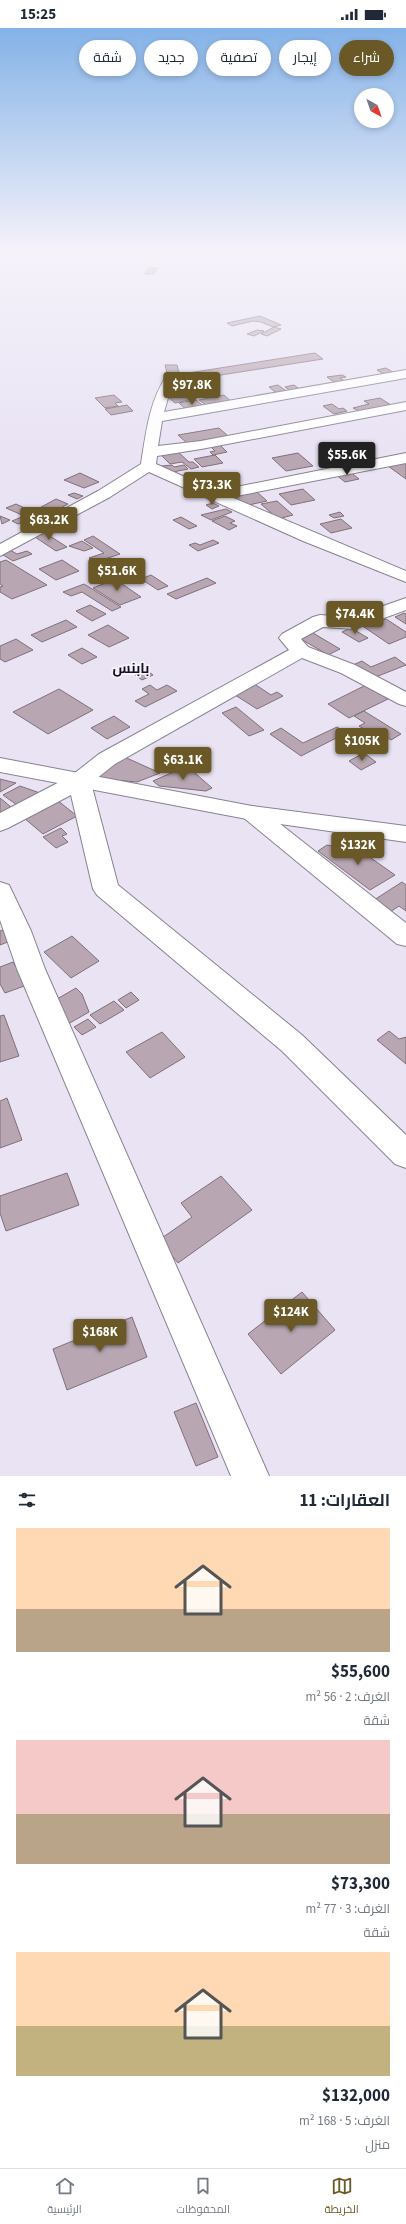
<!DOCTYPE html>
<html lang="ar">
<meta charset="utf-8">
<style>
body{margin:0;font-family:"Source Sans 3",Cairo,sans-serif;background:#f6f6f7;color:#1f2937;direction:rtl;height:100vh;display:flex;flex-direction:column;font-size:15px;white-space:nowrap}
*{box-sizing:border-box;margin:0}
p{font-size:13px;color:#747a83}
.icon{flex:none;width:22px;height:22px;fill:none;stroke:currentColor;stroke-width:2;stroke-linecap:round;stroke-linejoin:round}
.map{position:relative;height:1448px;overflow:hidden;direction:ltr}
.sheet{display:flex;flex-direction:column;background:#fff;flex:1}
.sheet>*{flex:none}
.top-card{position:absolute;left:12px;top:12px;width:382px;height:36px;direction:rtl;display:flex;gap:8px}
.needle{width:26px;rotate:140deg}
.buttons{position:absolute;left:354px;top:60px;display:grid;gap:8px}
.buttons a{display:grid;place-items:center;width:40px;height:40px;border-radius:50%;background:#fff;box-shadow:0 2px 6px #0003;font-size:20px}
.price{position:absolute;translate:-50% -34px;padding:0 9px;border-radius:4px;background:#6a5826;color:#fff;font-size:13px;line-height:26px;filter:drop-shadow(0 1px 2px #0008)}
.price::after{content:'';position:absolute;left:50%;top:24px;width:12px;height:9px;margin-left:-6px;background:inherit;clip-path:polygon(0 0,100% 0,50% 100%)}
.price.on{background:#222;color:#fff}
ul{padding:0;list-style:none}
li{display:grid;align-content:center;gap:8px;height:212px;padding:0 16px}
li span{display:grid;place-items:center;height:124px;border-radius:0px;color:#555}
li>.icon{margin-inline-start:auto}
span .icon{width:72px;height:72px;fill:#fffc;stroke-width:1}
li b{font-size:17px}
h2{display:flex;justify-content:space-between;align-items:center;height:48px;padding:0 16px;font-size:17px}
.pill{padding:0 14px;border-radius:18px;background:#fff;box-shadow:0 2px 6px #0003;font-size:14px;line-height:36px}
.pill.on{background:#6a5826;color:#fff}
.status{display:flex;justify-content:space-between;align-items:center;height:28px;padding:0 20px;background:#fff;direction:ltr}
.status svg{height:11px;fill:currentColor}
.dock{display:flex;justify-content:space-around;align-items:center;height:56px;border-top:1px solid #e0e1e3;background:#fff;font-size:11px;color:#747a83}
.dock a{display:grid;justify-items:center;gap:2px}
.dock .on{color:#6a5826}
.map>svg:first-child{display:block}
</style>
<div class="status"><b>15:25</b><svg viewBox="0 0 49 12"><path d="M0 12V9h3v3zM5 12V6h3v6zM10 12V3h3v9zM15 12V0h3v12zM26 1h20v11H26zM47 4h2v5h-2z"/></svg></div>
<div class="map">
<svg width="406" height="1448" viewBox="0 0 406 1448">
<rect width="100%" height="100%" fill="#e9e3f4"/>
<!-- building -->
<g fill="#b8a7b2" stroke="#80707a">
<path d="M148,240H157L154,246H145Z"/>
<path d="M260,288L281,297L273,299L261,294L253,293L232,298L227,295Z"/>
<path d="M274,299L281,301L267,308L261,306Z"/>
<path d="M257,302L264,303L254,308L247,306Z"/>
<path d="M315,325L323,331L189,352L182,346Z"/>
<path d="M165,337H177L179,345H167Z"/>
<path d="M386,340L396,346L387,348L377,342Z"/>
<path d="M342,347L346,349L340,350L346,354L337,356L327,349Z"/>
<path d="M278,357L289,365L279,367L269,359Z"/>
<path d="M294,357L302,363L293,364L285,359Z"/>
<path d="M184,364L193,371L175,375L166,367Z"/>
<path d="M114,367L122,374L115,375L118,378L105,380L95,370Z"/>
<path d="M224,367L233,375L209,379L199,372Z"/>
<path d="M380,370L391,377L359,383L353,380L369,376L364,373Z"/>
<path d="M196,372L206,380L188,383L179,375Z"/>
<path d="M332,376L339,381L343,380L347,383L334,386L323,378Z"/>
<path d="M127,377L133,383L111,387L105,381Z"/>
<path d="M219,400L228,408L187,415L178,407Z"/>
<path d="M220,417L227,424L213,427L210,424L215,423L211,419Z"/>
<path d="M178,424L189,434H193L199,439L191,441L182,434L170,436L161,427Z"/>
<path d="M298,425L313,438L286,443L272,430Z"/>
<path d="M215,427L223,435L202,439L194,431Z"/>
<path d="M406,434V451L388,438Z"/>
<path d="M172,437L174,439L184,437L188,441L168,445L162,438Z"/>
<path d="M349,443L359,451L345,454L335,446Z"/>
<path d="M80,445L99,454L84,460L64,452Z"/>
<path d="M225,445L232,452L214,455L207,449Z"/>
<path d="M303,461L315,472L291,477L279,466Z"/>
<path d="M257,464L267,473L244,478L234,468Z"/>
<path d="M74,465L83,468L77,471L68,467Z"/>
<path d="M56,471L68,476L46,488L34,483Z"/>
<path d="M277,473L293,487L278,491L261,476Z"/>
<path d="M213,475L219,478L212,481L206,477Z"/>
<path d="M16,476L31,483L22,487L6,480Z"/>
<path d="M226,481L232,484L211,492L201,487Z"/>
<path d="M340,484L344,488L334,490L329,487Z"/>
<path d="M0,488L10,492L2,496Z"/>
<path d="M24,488L30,491L18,496L12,493Z"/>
<path d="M225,488L235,493L230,495L237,498L229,502L212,493Z"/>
<path d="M181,489L197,498L189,501L173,492Z"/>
<path d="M341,491L352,500L331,505L320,496Z"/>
<path d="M42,503L67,519L56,523L32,507Z"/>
<path d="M93,508L120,526L96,534L89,530L104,525L84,512Z"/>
<path d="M213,512L219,515L198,523L189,517L195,515L200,517Z"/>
<path d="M82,513L93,520L84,523L69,518Z"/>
<path d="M8,521L17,526L27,523L32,526L13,533L0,525Z"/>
<path d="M6,532L47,557L12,571L0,564V559L3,558L0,556V534Z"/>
<path d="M62,532L79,543L56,552L39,541Z"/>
<path d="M151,547L168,558L158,562L141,551Z"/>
<path d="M207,550L216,555L176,571L167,566Z"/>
<path d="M115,551L141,569L120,577L93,560Z"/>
<path d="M84,556L121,579L112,583L82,564L71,568L63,564Z"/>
<path d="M90,577L106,586L92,593L76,583Z"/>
<path d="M404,585L406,586V596L395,589Z"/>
<path d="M386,591L406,604V609L389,616L364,599Z"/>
<path d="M66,592L77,599L42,614L31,607Z"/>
<path d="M108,597L129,610L109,619L88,607Z"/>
<path d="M351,600L368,610L359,614L342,604Z"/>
<path d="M313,605L340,621L328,627L301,611Z"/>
<path d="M16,611L33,622L5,634L0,631V618Z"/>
<path d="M82,620L97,629L82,636L68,627Z"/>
<path d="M395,629L406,637L373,650L353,637L362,633L371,639Z"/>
<path d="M146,642L153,647L142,652L135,647Z"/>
<path d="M253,655L271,667L277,664L283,668L257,681L232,665Z"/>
<path d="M150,657L157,662L167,657L177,663L145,679L135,673L149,666L142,661Z"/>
<path d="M366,657L388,671L349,690L328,676Z"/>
<path d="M59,661L93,682L48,706L13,684Z"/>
<path d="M236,679L264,702L249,708L222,685Z"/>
<path d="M364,683L401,706L391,712L381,705L375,708L359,698L365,695L354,688Z"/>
<path d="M114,688L130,699L107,711L91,700Z"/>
<path d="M337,699L346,705L301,728L270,706L281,700L303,715Z"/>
<path d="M364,725L376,734L361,742L349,733Z"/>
<path d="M120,727L160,745L137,754L103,751L95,747Z"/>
<path d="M187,738L212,760L206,763L159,758L153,753Z"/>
<path d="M0,751L16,755L0,764Z"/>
<path d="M20,758L40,765L17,777L3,767Z"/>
<path d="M0,770L11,779L0,785Z"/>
<path d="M57,772L77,788L43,806L24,790Z"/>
<path d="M61,800L67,806L62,808L68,814L56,820L43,809Z"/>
<path d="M327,817L361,823L395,847L370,862L318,823Z"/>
<path d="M402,854L406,857V883L399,878L390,884L374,872Z"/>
<path d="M7,901L13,912L0,917V903Z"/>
<path d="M72,908L99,933L71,950L44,924Z"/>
<path d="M13,934L27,957L5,965L0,956V939Z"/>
<path d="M76,960L82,966L89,984L68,996L57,971Z"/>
<path d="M131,964L139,972L126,980L118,972Z"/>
<path d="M114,973L124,982L100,996L90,987Z"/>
<path d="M4,987L19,1028L0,1034V988Z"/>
<path d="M88,991L96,999L82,1007L74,999Z"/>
<path d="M389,1003L399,1011L406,1009V1036L377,1012Z"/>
<path d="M162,1004L185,1029L150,1050L126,1024Z"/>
<path d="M7,1070L22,1112L0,1120V1073Z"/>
<path d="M67,1145L79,1177L6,1203L0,1185V1168Z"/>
<path d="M221,1148L252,1182L178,1235L159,1212L192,1189L181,1175Z"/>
<path d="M302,1264L335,1302L281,1346L248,1306Z"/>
<path d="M132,1289L147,1329L67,1362L53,1321Z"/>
<path d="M196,1375L218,1429L196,1438L174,1384Z"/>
</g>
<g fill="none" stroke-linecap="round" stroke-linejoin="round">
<defs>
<g id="minor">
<path d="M406,342V350L162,393L158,418L201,413L406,374V382L201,421L157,428L156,436L216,463L406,425V435L231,469L406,543V554L303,513L149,444L110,469L0,528V516L98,463L141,436C146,405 149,374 167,347L172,346L179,350L168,370L164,384Z"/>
<path d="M406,570V582L354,601L323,599L301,611L308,619L355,637L406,664V678L399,676L341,645L302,630L115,736L91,755L118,857L302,1007L406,1107V1140L395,1136L282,1023L97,867L93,861L71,767L8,800L0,803V785L71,748L99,726L289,622L279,610L282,606L313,589L320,587L352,589Z"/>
<path d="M252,778L260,780L406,895V918L397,916L244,790L240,785L244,780Z"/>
<path d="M0,854L9,857L31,903L45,941L269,1448H231L17,941L0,892Z"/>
</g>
<path id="tertiary" d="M0,730L252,778L406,798V814L252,792L0,744Z"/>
</defs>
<!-- minor casing -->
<use href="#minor" stroke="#878292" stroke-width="2"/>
<!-- tertiary casing -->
<use href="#tertiary" stroke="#878292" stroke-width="2"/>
<!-- minor -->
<use href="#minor" fill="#fff" fill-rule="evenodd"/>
<!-- tertiary -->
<use href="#tertiary" fill="#fff" fill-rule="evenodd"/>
</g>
<!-- sky -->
<linearGradient id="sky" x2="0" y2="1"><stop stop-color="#84b2e7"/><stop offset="0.52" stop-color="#f5f2fa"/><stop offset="1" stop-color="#f5f2fa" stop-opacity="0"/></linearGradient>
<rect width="406" height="426" fill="url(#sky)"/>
<g text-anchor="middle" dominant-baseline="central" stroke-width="3.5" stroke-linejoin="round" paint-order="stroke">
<!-- quarter labels -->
<g font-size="14" font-weight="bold" fill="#141218" stroke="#f6f1ff">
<text x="131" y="641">بابنس</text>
</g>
</g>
</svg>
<div class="buttons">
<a><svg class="needle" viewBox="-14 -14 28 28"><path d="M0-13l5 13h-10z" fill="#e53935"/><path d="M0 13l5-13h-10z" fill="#747a83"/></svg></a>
</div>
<b class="price" style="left:192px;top:378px">$97.8K</b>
<b class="price on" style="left:347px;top:448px">$55.6K</b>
<b class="price" style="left:212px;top:478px">$73.3K</b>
<b class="price" style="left:49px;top:513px">$63.2K</b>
<b class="price" style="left:117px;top:564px">$51.6K</b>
<b class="price" style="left:355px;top:607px">$74.4K</b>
<b class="price" style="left:362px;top:734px">$105K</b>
<b class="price" style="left:183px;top:753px">$63.1K</b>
<b class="price" style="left:358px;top:838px">$132K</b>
<b class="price" style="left:291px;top:1305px">$124K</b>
<b class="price" style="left:100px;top:1325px">$168K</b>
<div class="top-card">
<a class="pill on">شراء</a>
<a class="pill">إيجار</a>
<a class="pill">تصفية</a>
<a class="pill">جديد</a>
<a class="pill">شقة</a>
</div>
</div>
<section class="sheet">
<h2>العقارات: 11<svg class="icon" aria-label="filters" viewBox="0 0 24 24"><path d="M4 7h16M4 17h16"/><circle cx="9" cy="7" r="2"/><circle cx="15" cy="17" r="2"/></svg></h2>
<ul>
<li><span style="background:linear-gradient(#ffd9b3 65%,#b9a48a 0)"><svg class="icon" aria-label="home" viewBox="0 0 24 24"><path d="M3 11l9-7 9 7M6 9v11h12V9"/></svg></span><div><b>$55,600</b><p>الغرف: 2 · 56 m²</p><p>شقة</p></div></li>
<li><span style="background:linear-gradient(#f6c9c9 60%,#b9a48a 0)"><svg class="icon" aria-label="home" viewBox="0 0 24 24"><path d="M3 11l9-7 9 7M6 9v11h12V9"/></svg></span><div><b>$73,300</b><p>الغرف: 3 · 77 m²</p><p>شقة</p></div></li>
<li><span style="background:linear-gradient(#ffd9b3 60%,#c2b280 0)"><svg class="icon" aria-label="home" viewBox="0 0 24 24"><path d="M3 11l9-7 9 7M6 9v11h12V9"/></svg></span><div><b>$132,000</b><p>الغرف: 5 · 168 m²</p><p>منزل</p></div></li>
</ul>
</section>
<nav class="dock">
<a class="on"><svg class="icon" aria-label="map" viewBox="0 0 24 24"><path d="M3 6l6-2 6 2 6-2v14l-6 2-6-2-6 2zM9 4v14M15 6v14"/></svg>الخريطة</a>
<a><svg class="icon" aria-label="saved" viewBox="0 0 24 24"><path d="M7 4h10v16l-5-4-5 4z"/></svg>المحفوظات</a>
<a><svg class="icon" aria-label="home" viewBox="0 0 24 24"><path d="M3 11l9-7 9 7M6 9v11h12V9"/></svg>الرئيسية</a>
</nav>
